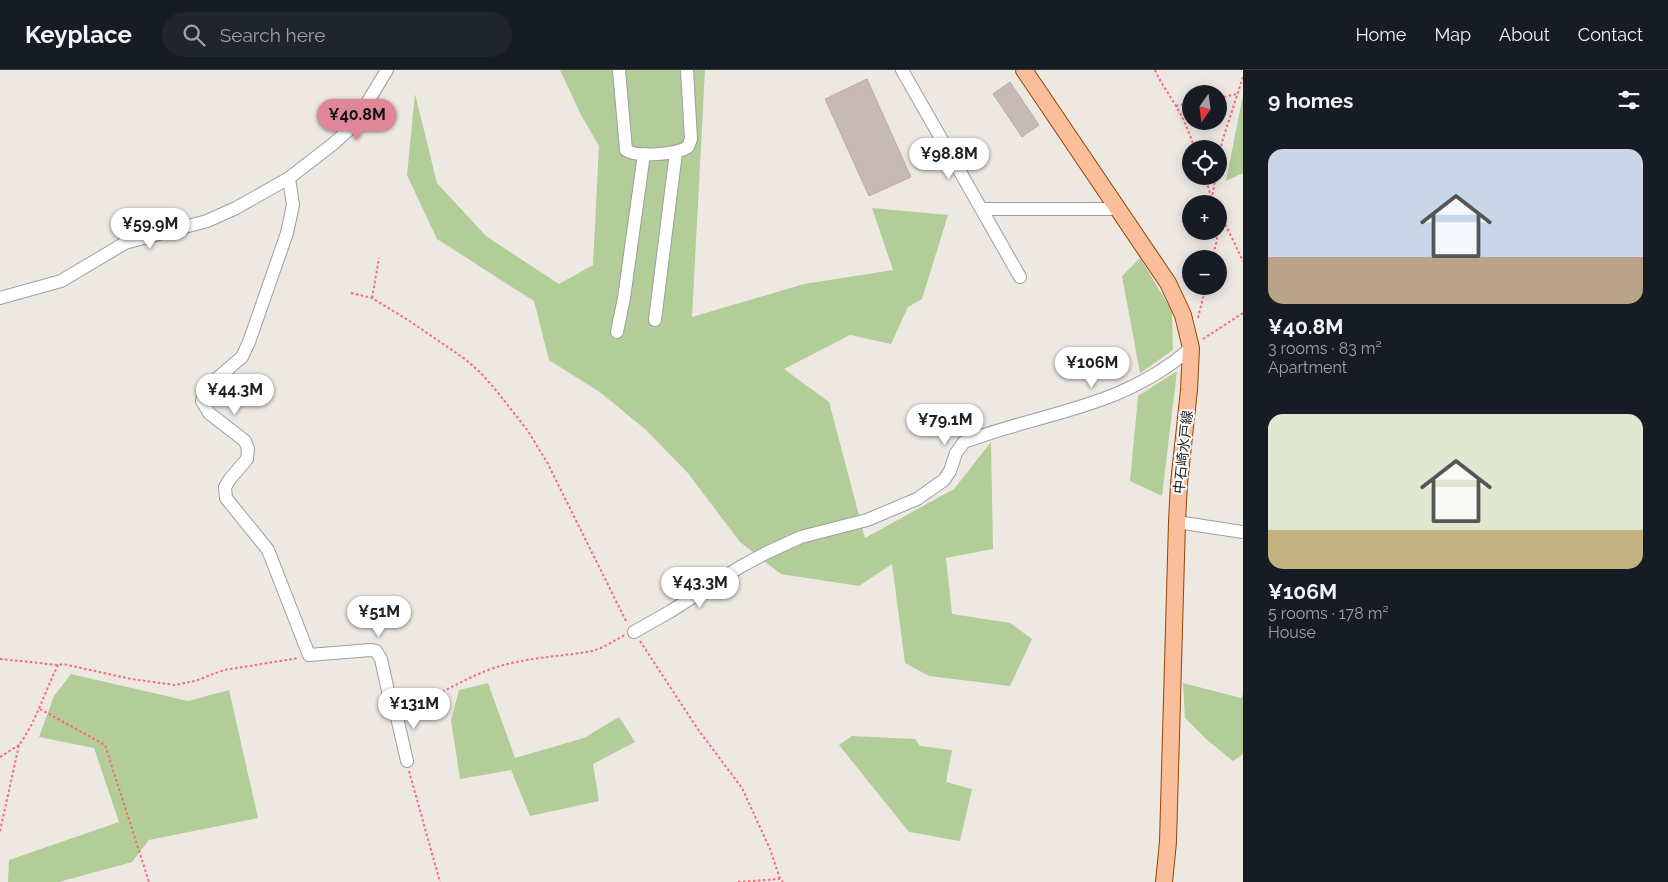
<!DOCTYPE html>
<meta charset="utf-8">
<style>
body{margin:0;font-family:Raleway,"Noto Sans JP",sans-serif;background:#20242c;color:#f1f3f6;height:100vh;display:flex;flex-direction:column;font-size:19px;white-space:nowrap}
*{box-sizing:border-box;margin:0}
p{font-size:16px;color:#9ea1a6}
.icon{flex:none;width:28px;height:28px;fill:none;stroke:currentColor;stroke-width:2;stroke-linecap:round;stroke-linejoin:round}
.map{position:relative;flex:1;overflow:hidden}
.side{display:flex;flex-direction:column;background:#171b24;width:425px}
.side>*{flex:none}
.needle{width:32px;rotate:194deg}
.tools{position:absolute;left:1182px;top:15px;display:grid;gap:10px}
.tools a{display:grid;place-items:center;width:45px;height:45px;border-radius:50%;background:#171b24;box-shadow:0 2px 12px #0003;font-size:25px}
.price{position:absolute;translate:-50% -42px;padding:0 11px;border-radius:18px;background:#fff;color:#222;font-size:16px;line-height:32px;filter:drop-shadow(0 1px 2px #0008)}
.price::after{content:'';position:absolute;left:50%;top:30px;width:15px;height:11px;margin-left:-8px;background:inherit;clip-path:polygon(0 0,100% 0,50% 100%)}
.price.current{background:#df869a;color:#111}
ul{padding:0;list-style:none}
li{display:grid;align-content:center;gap:10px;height:265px;padding:0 25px}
li span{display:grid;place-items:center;height:155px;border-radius:15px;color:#555}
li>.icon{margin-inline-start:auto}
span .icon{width:90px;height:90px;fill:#fffc;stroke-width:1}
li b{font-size:21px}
h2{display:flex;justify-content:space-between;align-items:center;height:60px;padding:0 25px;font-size:21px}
header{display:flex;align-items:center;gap:30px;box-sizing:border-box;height:70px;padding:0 25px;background:#171b24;border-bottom:1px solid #363941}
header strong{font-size:24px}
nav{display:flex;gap:28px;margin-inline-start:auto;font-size:18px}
.search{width:350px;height:45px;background:#20242c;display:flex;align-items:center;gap:12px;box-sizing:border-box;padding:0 18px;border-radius:28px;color:#9ea1a6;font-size:19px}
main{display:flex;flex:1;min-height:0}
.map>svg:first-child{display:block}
</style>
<header>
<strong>Keyplace</strong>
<div class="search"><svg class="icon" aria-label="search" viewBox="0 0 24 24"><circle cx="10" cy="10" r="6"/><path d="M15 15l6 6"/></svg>Search here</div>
<nav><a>Home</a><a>Map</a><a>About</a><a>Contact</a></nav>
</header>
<main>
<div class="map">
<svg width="1243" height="812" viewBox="0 0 1243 812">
<rect width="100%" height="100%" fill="#eee8e3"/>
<!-- forest -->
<g fill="#b2cd97">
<path d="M560,0H705L692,247L804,214L893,200L872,138L948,145L922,229L908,237L891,274L850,265L784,299L829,332L865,468L954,419L991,372L993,479L946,488L952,544L1010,553L1032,569L1010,616L929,606L905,593L892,494L859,516L781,504L740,472L687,402L646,360L601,323L549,290L534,231L437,169L407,105L415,24L437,113L486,166L559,214L593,195L599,76L581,45Z"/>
<path d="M1243,25V103L1226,111Z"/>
<path d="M1140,188L1172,241L1173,280L1140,303L1122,206Z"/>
<path d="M1177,301L1162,426L1130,411L1138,326Z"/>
<path d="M71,604L188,631L229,620L258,748L149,770L132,792L59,812H8L9,790L119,752L94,678L39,667L54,626Z"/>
<path d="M488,613L515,688L584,668L619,647L635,672L593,694L599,731L530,746L511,700L460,709L451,650L459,620Z"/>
<path d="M1183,613L1241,628L1243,624V684L1233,691L1206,669L1185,648Z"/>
<path d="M852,666L915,669L920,676L952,680L946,712L972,719L960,771L909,762L839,675Z"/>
</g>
<!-- building -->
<g fill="#c6b9b6" stroke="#c0aba5">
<path d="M867,9L911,107L869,126L825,29Z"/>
<path d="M1010,12L1039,55L1022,67L993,24Z"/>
</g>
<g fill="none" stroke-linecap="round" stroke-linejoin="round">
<defs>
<g id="minor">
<path d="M619,0L626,80C637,88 677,84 688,77L691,69L687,0"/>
<path d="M902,0L1020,207"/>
<path d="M289,108L293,135L287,163L249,272L242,287L207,317L202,331L209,343L245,371L248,379L247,389L230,409L225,417L226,428L268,480L309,585L370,580L376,581L381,589L388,621L396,643L407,691"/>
<path d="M982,139H1118"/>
<path d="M0,228L61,211L125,173L207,151L236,138L289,108L333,74L353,56L387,0"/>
<path d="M655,250L676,82"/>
<path d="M617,262L624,228L644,84"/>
<path d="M1177,452L1243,462"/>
<path d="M634,562L671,541L740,497L768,482L801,467L867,450L917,429L944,410L950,401L956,383L964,372C1046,341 1121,339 1191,278"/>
</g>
<path id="major" d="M1024,0L1168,213L1183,245L1191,278L1189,320L1179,413L1177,452L1168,772L1164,812"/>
</defs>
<!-- minor casing -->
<use href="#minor" stroke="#9e9e9e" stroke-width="14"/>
<!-- major casing -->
<use href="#major" stroke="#954600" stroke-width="18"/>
<!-- path -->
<g stroke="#f96877" stroke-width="2" stroke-dasharray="2.5 2.5" stroke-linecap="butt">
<path d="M1155,0C1161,14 1170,25 1177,38C1185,51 1190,65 1195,79"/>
<path d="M1219,28L1237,24"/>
<path d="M1176,36L1191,33"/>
<path d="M1219,91L1222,72L1243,7"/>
<path d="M1205,106L1213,134"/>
<path d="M1215,134L1212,127L1216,106"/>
<path d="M1219,141L1243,191"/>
<path d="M1212,189L1217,170L1216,161"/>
<path d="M351,223L372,228L411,252L465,289L482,304L499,324L528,361L548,394L627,553"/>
<path d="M372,228L379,188"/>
<path d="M1198,248L1206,216"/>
<path d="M1203,269L1243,243"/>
<path d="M640,571L697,658L742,718L770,779L780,809L783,812"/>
<path d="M0,589L58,595L63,594L131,609L175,615L195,611L224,600L299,588"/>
<path d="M405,636C435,629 462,609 491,599C524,587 559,587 593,581L603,577L625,565"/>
<path d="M40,639L105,675L149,812"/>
<path d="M0,687L19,675"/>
<path d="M409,701L440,812"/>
<path d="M0,761L19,675C37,650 44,623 58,595"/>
<path d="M738,812L780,809"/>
</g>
<!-- minor -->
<use href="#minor" stroke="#fff" stroke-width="12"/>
<!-- major -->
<use href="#major" stroke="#fbbe9a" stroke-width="16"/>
</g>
<g text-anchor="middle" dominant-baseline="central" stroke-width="4" stroke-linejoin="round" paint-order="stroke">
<!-- street labels -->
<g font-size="14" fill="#1d1d1d" stroke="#fff">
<text transform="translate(1183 382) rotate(-84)">中石崎水戸線</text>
</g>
</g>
</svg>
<div class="tools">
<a><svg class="needle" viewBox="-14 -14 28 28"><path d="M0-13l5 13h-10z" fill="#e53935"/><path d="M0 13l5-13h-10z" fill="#9ea1a6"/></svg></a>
<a><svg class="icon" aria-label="locate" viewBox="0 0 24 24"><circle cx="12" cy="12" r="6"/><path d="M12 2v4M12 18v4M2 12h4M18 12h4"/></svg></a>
<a>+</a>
<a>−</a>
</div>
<b class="price current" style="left:357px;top:71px">¥40.8M</b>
<b class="price" style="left:949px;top:110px">¥98.8M</b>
<b class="price" style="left:150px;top:180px">¥59.9M</b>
<b class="price" style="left:1092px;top:319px">¥106M</b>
<b class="price" style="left:235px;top:346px">¥44.3M</b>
<b class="price" style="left:945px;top:376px">¥79.1M</b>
<b class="price" style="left:700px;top:539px">¥43.3M</b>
<b class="price" style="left:379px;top:568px">¥51M</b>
<b class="price" style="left:414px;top:660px">¥131M</b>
</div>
<section class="side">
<h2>9 homes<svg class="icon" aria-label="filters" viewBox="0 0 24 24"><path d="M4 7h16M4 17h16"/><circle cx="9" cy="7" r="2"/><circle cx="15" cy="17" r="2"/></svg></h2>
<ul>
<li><span style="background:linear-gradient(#c9d6e8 70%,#b9a48a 0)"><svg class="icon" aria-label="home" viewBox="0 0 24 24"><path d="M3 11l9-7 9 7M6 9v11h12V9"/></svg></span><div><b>¥40.8M</b><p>3 rooms · 83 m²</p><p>Apartment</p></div></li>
<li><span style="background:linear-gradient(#dfe7d0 75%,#c2b280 0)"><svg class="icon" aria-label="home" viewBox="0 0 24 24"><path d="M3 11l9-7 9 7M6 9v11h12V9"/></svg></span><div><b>¥106M</b><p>5 rooms · 178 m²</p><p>House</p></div></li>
</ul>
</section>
</main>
